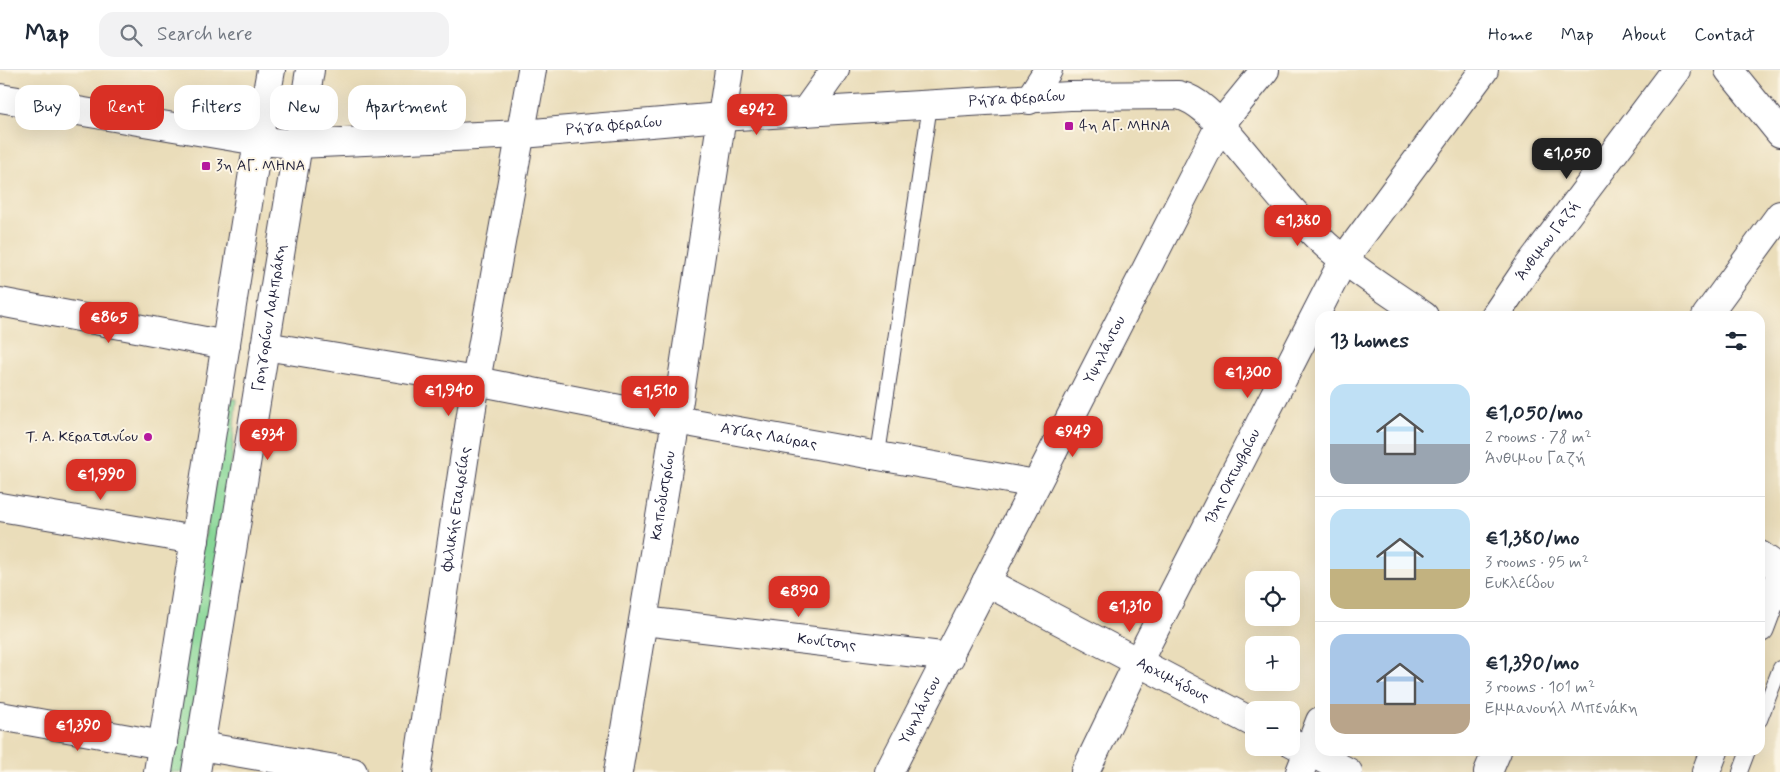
<!DOCTYPE html>
<meta charset="utf-8">
<style>
body{margin:0;font-family:Mynerve,sans-serif;background:#f2f2f3;color:#1f2937;height:100vh;display:flex;flex-direction:column;font-size:19px;white-space:nowrap}
*{box-sizing:border-box;margin:0}
p{font-size:16px;color:#747a83}
.icon{flex:none;width:28px;height:28px;fill:none;stroke:currentColor;stroke-width:2;stroke-linecap:round;stroke-linejoin:round}
.map{position:relative;flex:1;overflow:hidden}
.sheet{position:absolute;left:1315px;top:241px;width:450px;height:445px;display:flex;flex-direction:column;background:#fff;border-radius:15px;box-shadow:0 5px 20px #0002}
.sheet>*{flex:none}
.banner{position:absolute;left:15px;top:15px;width:475px;height:45px;display:flex;gap:10px}
.fabs{position:absolute;left:1245px;top:501px;display:grid;gap:10px}
.fabs a{display:grid;place-items:center;width:55px;height:55px;border-radius:10px;background:#fff;box-shadow:0 5px 20px #0002;font-size:25px}
.price{position:absolute;translate:-50% -42px;padding:0 11px;border-radius:10px;background:#d93025;color:#fff;font-size:16px;line-height:32px;filter:drop-shadow(0 1px 2px #0008)}
.price::after{content:'';position:absolute;left:50%;top:30px;width:15px;height:11px;margin-left:-8px;background:inherit;clip-path:polygon(0 0,100% 0,50% 100%)}
.price.selected{background:#222;color:#fff}
ul{padding:0;list-style:none}
li{display:flex;align-items:center;gap:15px;height:125px;padding:0 15px}
li+li{border-top:1px solid #e0e1e3}
li span{display:grid;place-items:center;flex:none;width:140px;height:100px;border-radius:15px;color:#555}
li>.icon{margin-inline-start:auto}
span .icon{width:60px;height:60px;fill:#fffc;stroke-width:1}
li b{font-size:21px}
h2{display:flex;justify-content:space-between;align-items:center;height:60px;padding:0 15px;font-size:21px}
.tag{padding:0 18px;border-radius:15px;background:#fff;box-shadow:0 5px 20px #0002;font-size:18px;line-height:45px}
.tag.selected{background:#d93025;color:#fff}
header{display:flex;align-items:center;gap:30px;box-sizing:border-box;height:70px;padding:0 25px;background:#fff;border-bottom:1px solid #e0e1e3}
header strong{font-size:24px}
nav{display:flex;gap:28px;margin-inline-start:auto;font-size:18px}
.search{width:350px;height:45px;background:#f2f2f3;display:flex;align-items:center;gap:12px;box-sizing:border-box;padding:0 18px;border-radius:15px;color:#747a83;font-size:19px}
.map>svg:first-child{display:block}
</style>
<header>
<strong>Map</strong>
<div class="search"><svg class="icon" aria-label="search" viewBox="0 0 24 24"><circle cx="10" cy="10" r="6"/><path d="M15 15l6 6"/></svg>Search here</div>
<nav><a>Home</a><a>Map</a><a>About</a><a>Contact</a></nav>
</header>
<div class="map">
<svg width="1780" height="702" viewBox="0 0 1780 702">
<rect width="100%" height="100%" fill="#fcf5e5"/>
<filter id="ink" filterUnits="userSpaceOnUse"><feTurbulence type="fractalNoise" baseFrequency=".02" numOctaves="2"/><feDisplacementMap in="SourceGraphic" scale="10" xChannelSelector="R" yChannelSelector="G"/><feConvolveMatrix kernelMatrix="1 2 1 2 8 2 1 2 1" color-interpolation-filters="sRGB"/></filter>
<filter id="wash" filterUnits="userSpaceOnUse"><feTurbulence type="fractalNoise" baseFrequency=".0096" numOctaves="4" result="noise"/><feDisplacementMap in="SourceGraphic" scale="20" xChannelSelector="R" yChannelSelector="G"/><feGaussianBlur stdDeviation="1.12" result="paint"/><feColorMatrix in="noise" values="0 0 0 0 0 0 0 0 0 0 0 0 0 0 0 0 0 1.4 0 .05"/><feComposite in="paint" operator="in"/></filter>
<g filter="url(#wash)">
<rect width="100%" height="100%" fill="#eaddba"/>
<!-- green -->
<path fill="#87d797" stroke="#547c69" d="M231,329H236L230,417L184,702H160Z"/>
</g>
<g filter="url(#ink)">
<g fill="none" stroke-linecap="round" stroke-linejoin="round">
<defs>
<g id="lane">
<path d="M878,384L930,35"/>
<path d="M1760,650L1780,598"/>
<path d="M1740,702L1748,681"/>
</g>
<g id="street">
<path d="M1729,0L1780,63"/>
<path d="M1029,30L1048,0"/>
<path d="M805,42L835,0"/>
<path d="M0,232L226,275"/>
<path id="s1" d="M1495,246L1528,197L1676,0"/>
<path d="M1706,246L1780,145"/>
<path id="s2" d="M265,276L476,311L676,350L1036,414"/>
<path d="M0,437L195,470"/>
<path id="s3" d="M986,512L1254,653"/>
<path id="s4" d="M644,551L950,587"/>
<path d="M0,646L163,675"/>
<path d="M1291,672L1348,702"/>
<path d="M200,676L353,702"/>
<path id="s5" d="M417,702L476,311L532,0"/>
<path id="s6" d="M618,702L676,350L729,0"/>
<path id="s7" d="M889,702L1220,55L1265,0"/>
<path id="s8" d="M1085,702L1138,592L1344,189L1484,0"/>
<path d="M1300,702L1320,651"/>
<path d="M1488,702L1497,681"/>
</g>
<g id="secondary">
<path id="s9" d="M0,28L258,71L298,74L522,64L721,47L1070,26L1178,25C1201,30 1218,53 1233,70C1263,105 1292,144 1326,175C1356,202 1392,223 1424,246"/>
<path d="M1760,485L1780,499"/>
<path d="M1760,558L1780,505"/>
<path d="M158,702L258,71L271,0"/>
<path id="s10" d="M196,702L310,0"/>
<path d="M1706,702L1714,681"/>
</g>
</defs>
<!-- lane casing -->
<use href="#lane" stroke="#403e4e" stroke-width="16"/>
<!-- street casing -->
<use href="#street" stroke="#403e4e" stroke-width="30"/>
<!-- secondary casing -->
<use href="#secondary" stroke="#403e4e" stroke-width="30"/>
<!-- lane -->
<use href="#lane" stroke="#fff" stroke-width="14"/>
<!-- street -->
<use href="#street" stroke="#fff" stroke-width="28"/>
<!-- secondary -->
<use href="#secondary" stroke="#fff" stroke-width="28"/>
</g>
</g>
<!-- markers -->
<g fill="#b5179e" stroke="#fcf5e5" stroke-width="2">
<rect x="1064" y="51" width="10" height="10" rx="2.5"/>
<rect x="201" y="91" width="10" height="10" rx="2.5"/>
<circle cx="148" cy="367" r="5"/>
</g>
<g text-anchor="middle" dominant-baseline="central" stroke-width="4" stroke-linejoin="round" paint-order="stroke">
<!-- street labels -->
<g font-size="15" fill="#22223b" stroke="#fcf5e5">
<text stroke="none"><textPath href="#s9" startOffset="1022">Ρήγα Φεραίου</textPath></text>
<text stroke="none"><textPath href="#s9" startOffset="618">Ρήγα Φεραίου</textPath></text>
<text stroke="none"><textPath href="#s1" startOffset="92">Άνθιμου Γαζή</textPath></text>
<text stroke="none"><textPath href="#s10" startOffset="460">Γρηγορίου Λαμπράκη</textPath></text>
<text stroke="none"><textPath href="#s7" startOffset="474">Υψηλάντου</textPath></text>
<text stroke="none"><textPath href="#s2" startOffset="512">Αγίας Λαύρας</textPath></text>
<text stroke="none"><textPath href="#s8" startOffset="330">13ης Οκτωβρίου</textPath></text>
<text stroke="none"><textPath href="#s6" startOffset="280">Καποδιστρίου</textPath></text>
<text stroke="none"><textPath href="#s5" startOffset="266">Φιλικής Εταιρείας</textPath></text>
<text stroke="none"><textPath href="#s4" startOffset="184">Κονίτσης</textPath></text>
<text stroke="none"><textPath href="#s3" startOffset="211">Αρχιμήδους</textPath></text>
<text stroke="none"><textPath href="#s7" startOffset="69">Υψηλάντου</textPath></text>
</g>
<!-- poi labels -->
<g font-size="15" fill="#22223b" stroke="#fcf5e5" text-anchor="start">
<text x="1079" y="56">4η ΑΓ. ΜΗΝΑ</text>
<text x="216" y="96">3η ΑΓ. ΜΗΝΑ</text>
<text x="138" y="367" text-anchor="end">Τ. Α. Κερατσινίου</text>
</g>
</g>
</svg>
<div class="fabs">
<a><svg class="icon" aria-label="locate" viewBox="0 0 24 24"><circle cx="12" cy="12" r="6"/><path d="M12 2v4M12 18v4M2 12h4M18 12h4"/></svg></a>
<a>+</a>
<a>−</a>
</div>
<b class="price" style="left:757px;top:66px">€942</b>
<b class="price selected" style="left:1567px;top:110px">€1,050</b>
<b class="price" style="left:1298px;top:177px">€1,380</b>
<b class="price" style="left:109px;top:274px">€865</b>
<b class="price" style="left:1248px;top:329px">€1,300</b>
<b class="price" style="left:449px;top:347px">€1,940</b>
<b class="price" style="left:655px;top:348px">€1,510</b>
<b class="price" style="left:1073px;top:388px">€949</b>
<b class="price" style="left:268px;top:391px">€934</b>
<b class="price" style="left:101px;top:431px">€1,990</b>
<b class="price" style="left:799px;top:548px">€890</b>
<b class="price" style="left:1130px;top:563px">€1,310</b>
<b class="price" style="left:78px;top:682px">€1,390</b>
<div class="banner">
<a class="tag">Buy</a>
<a class="tag selected">Rent</a>
<a class="tag">Filters</a>
<a class="tag">New</a>
<a class="tag">Apartment</a>
</div>
<section class="sheet">
<h2>13 homes<svg class="icon" aria-label="filters" viewBox="0 0 24 24"><path d="M4 7h16M4 17h16"/><circle cx="9" cy="7" r="2"/><circle cx="15" cy="17" r="2"/></svg></h2>
<ul>
<li><span style="background:linear-gradient(#bfe0f5 60%,#9aa5b1 0)"><svg class="icon" aria-label="home" viewBox="0 0 24 24"><path d="M3 11l9-7 9 7M6 9v11h12V9"/></svg></span><div><b>€1,050/mo</b><p>2 rooms · 78 m²</p><p>Άνθιμου Γαζή</p></div></li>
<li><span style="background:linear-gradient(#bfe0f5 60%,#c2b280 0)"><svg class="icon" aria-label="home" viewBox="0 0 24 24"><path d="M3 11l9-7 9 7M6 9v11h12V9"/></svg></span><div><b>€1,380/mo</b><p>3 rooms · 95 m²</p><p>Ευκλείδου</p></div></li>
<li><span style="background:linear-gradient(#a9c7e8 70%,#b9a48a 0)"><svg class="icon" aria-label="home" viewBox="0 0 24 24"><path d="M3 11l9-7 9 7M6 9v11h12V9"/></svg></span><div><b>€1,390/mo</b><p>3 rooms · 101 m²</p><p>Εμμανουήλ Μπενάκη</p></div></li>
</ul>
</section>
</div>
